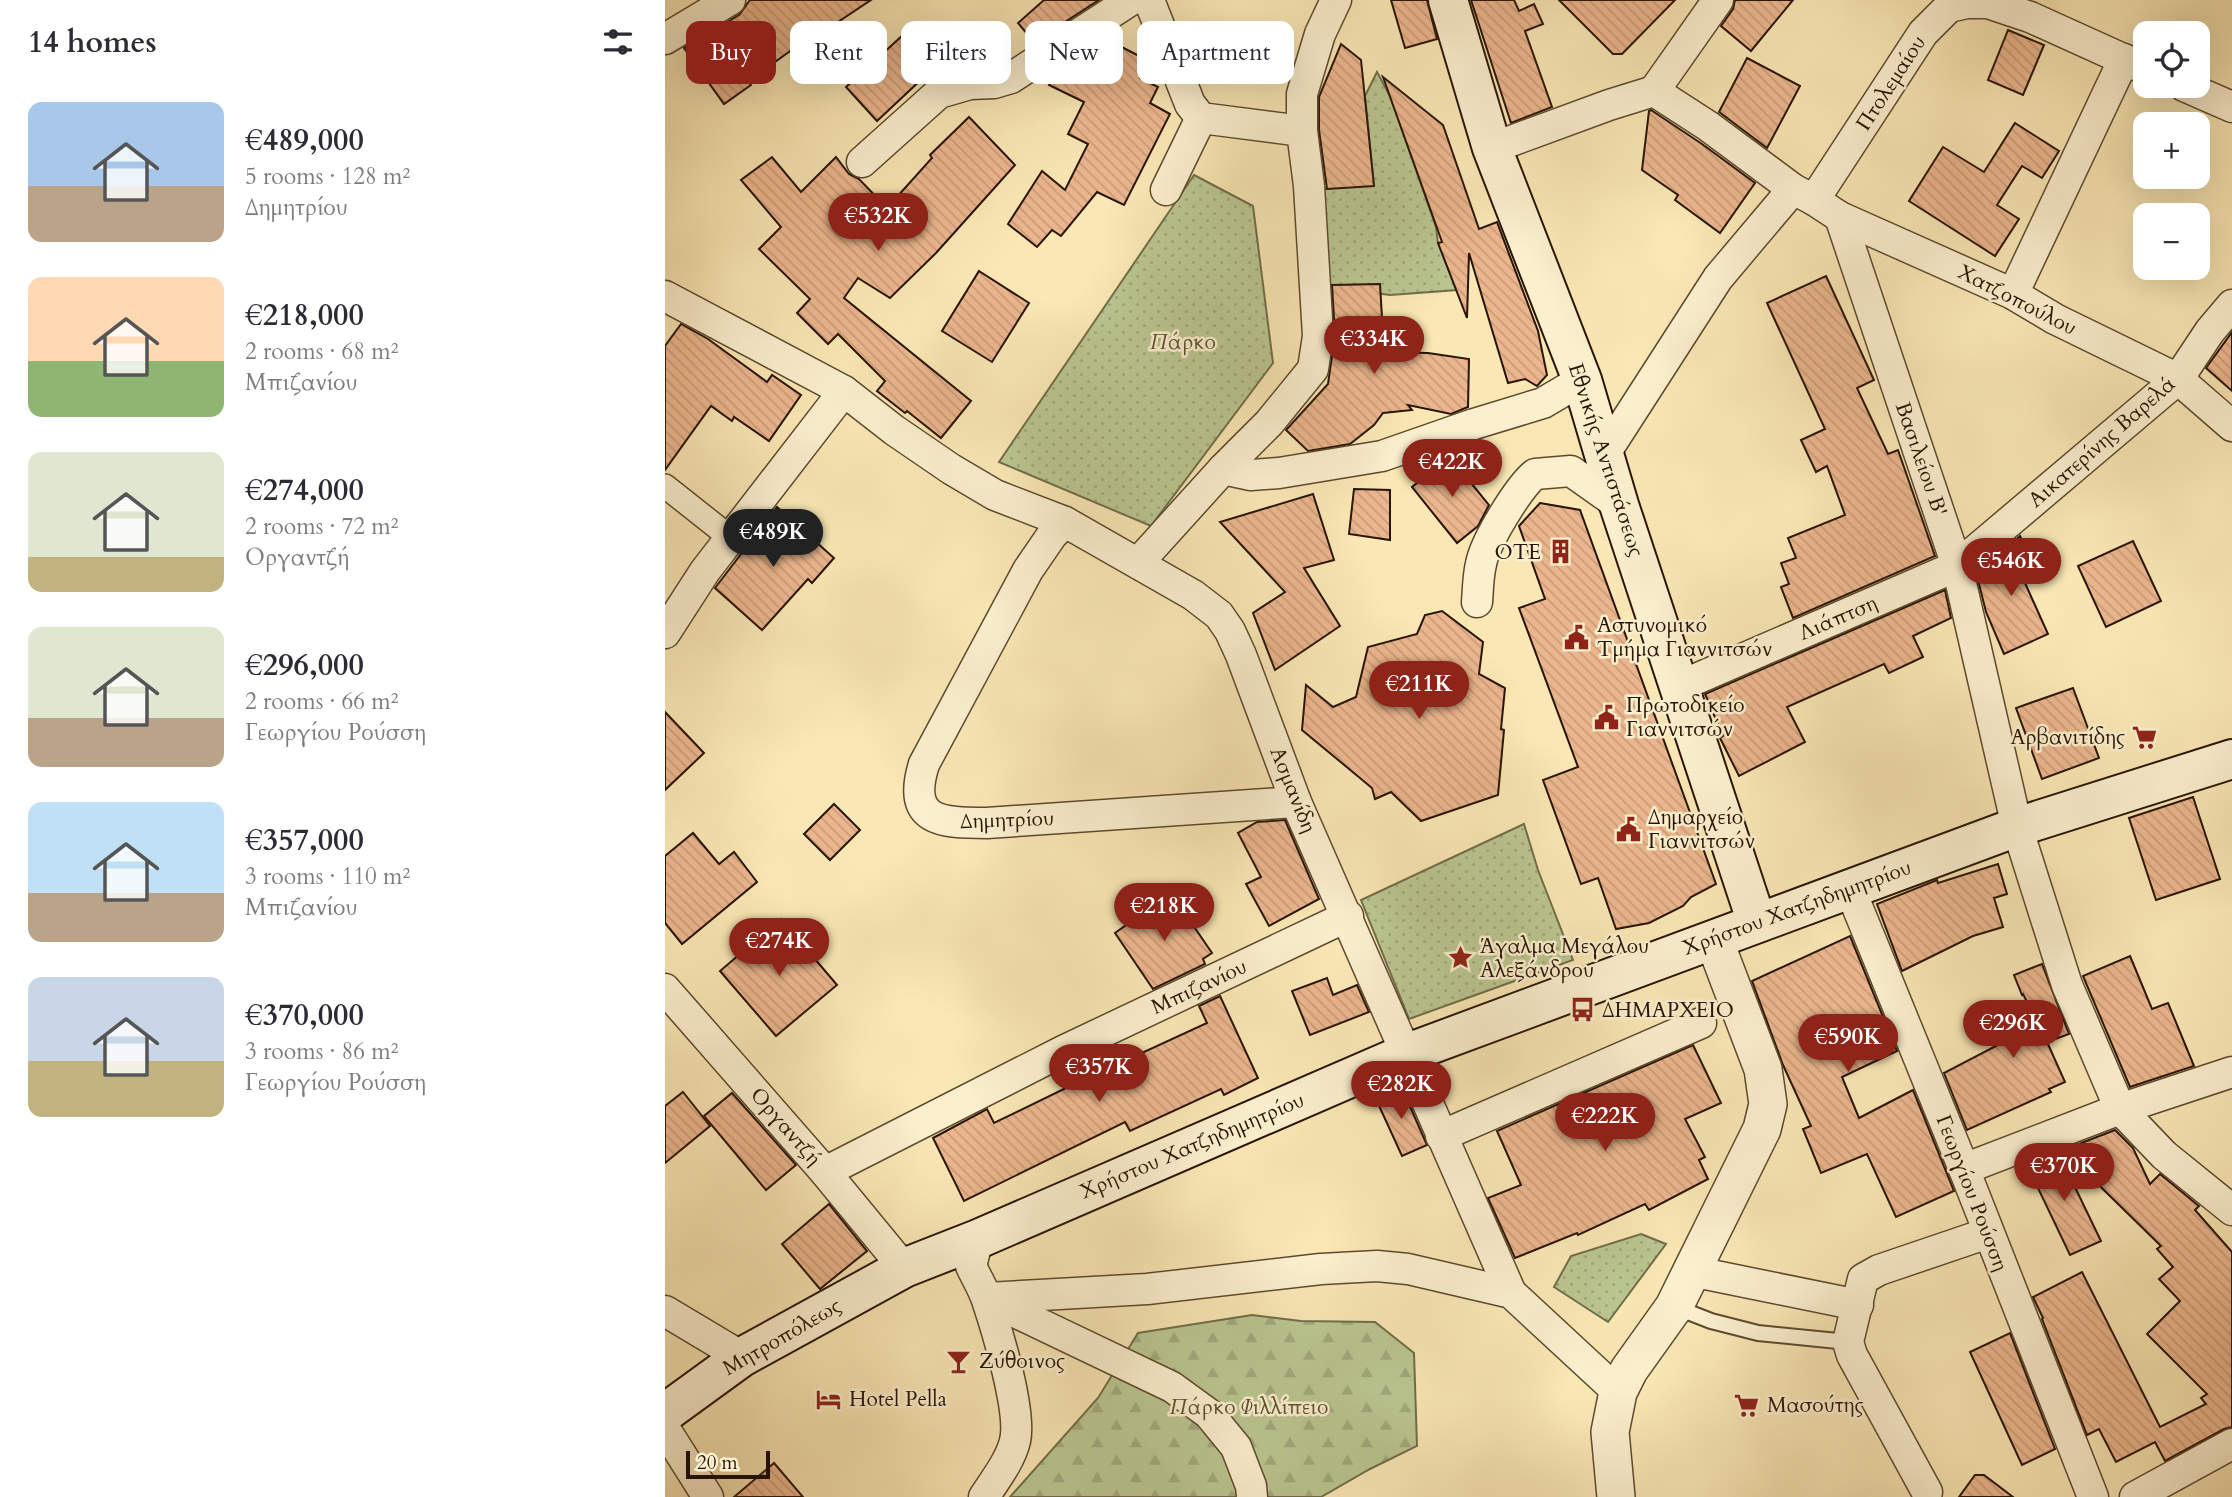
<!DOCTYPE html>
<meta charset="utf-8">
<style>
body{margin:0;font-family:Cardo,serif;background:#f7f7f7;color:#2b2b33;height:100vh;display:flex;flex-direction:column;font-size:26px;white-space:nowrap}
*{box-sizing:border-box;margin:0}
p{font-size:23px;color:#7c7c81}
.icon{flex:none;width:38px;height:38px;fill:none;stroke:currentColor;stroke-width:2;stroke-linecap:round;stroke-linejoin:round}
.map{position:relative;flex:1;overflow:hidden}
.side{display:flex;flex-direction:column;background:#fff;width:665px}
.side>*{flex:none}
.hud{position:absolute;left:21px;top:21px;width:665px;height:63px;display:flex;gap:14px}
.controls{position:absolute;left:1468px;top:21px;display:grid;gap:14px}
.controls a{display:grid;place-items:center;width:77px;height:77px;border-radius:14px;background:#fff;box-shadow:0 7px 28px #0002;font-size:35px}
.scale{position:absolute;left:21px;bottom:18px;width:84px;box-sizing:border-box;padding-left:7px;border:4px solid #281402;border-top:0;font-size:19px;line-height:24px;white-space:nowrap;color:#281402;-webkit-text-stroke:5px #fbefce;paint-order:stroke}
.price{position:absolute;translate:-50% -60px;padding:0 16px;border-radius:24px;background:#8f2418;color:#fff;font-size:23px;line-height:46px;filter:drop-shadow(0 2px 4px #0008)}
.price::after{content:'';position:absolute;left:50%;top:42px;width:21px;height:16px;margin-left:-10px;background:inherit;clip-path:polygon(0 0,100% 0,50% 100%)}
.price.on{background:#222;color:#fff}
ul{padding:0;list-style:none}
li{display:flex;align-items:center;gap:21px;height:175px;padding:0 28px}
li span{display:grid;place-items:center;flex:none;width:196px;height:140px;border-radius:14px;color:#555}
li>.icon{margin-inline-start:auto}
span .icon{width:84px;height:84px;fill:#fffc;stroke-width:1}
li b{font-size:30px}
h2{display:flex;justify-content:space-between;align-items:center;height:84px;padding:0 28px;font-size:30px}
.pill{padding:0 24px;border-radius:14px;background:#fff;box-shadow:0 7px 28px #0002;font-size:24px;line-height:63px}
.pill.on{background:#8f2418;color:#fff}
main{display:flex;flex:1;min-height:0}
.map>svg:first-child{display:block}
</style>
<main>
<section class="side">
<h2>14 homes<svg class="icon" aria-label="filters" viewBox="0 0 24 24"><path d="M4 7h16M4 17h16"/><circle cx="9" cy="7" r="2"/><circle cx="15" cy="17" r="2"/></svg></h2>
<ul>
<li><span style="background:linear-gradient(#a9c7e8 60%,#b9a48a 0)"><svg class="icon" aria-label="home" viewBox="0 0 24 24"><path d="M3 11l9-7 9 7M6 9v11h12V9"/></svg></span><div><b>€489,000</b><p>5 rooms · 128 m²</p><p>Δημητρίου</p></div></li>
<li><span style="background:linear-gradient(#ffd9b3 60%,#8fb573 0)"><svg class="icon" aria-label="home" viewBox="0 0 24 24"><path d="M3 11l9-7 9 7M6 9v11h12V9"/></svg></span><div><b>€218,000</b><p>2 rooms · 68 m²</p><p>Μπιζανίου</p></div></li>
<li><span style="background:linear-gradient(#dfe7d0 75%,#c2b280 0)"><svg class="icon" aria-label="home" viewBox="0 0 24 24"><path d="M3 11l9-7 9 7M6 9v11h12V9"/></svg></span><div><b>€274,000</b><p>2 rooms · 72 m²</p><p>Οργαντζή</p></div></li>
<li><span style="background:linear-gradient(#dfe7d0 65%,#b9a48a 0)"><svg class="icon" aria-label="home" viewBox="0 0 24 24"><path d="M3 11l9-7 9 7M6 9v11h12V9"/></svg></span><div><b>€296,000</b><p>2 rooms · 66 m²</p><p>Γεωργίου Ρούσση</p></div></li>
<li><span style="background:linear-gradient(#bfe0f5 65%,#b9a48a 0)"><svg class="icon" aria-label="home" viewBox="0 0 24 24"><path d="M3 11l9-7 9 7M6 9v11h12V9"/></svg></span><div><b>€357,000</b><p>3 rooms · 110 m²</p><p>Μπιζανίου</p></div></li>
<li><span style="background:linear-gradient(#c9d6e8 60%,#c2b280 0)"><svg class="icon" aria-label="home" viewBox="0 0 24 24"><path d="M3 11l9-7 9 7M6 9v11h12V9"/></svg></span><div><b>€370,000</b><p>3 rooms · 86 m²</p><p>Γεωργίου Ρούσση</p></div></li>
</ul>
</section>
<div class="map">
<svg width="1567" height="1497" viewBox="0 0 1567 1497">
<defs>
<pattern id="green-dots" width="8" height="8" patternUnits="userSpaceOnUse" patternTransform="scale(1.75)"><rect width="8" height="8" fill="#bac690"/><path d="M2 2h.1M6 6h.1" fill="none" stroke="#a0a97b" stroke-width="1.8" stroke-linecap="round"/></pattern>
<pattern id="forest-firs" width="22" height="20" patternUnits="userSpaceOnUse" patternTransform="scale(1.75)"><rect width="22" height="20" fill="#bac690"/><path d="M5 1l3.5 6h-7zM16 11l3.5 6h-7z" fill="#a0a97b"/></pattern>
<pattern id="building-back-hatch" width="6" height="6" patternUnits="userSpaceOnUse" patternTransform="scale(1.75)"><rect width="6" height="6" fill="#ebb68d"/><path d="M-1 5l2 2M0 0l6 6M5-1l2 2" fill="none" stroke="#ca9c78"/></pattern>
</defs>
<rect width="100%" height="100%" fill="#f9e7b4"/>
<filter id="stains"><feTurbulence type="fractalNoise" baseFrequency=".00286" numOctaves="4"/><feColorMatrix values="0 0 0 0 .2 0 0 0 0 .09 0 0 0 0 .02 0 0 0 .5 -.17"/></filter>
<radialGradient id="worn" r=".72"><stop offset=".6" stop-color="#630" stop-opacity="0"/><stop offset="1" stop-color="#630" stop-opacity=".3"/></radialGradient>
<!-- green -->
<g fill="url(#green-dots)" stroke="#716d49" stroke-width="2">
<path d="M712,72L725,96L771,227L773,243L792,290L725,295L658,286L656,189L709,185L700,96Z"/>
<path d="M529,175L588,206L608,363L486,526L334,462Z"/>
<path d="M859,824L873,870L908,960L744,1019L696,900Z"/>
<path d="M976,1234L1001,1244L943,1322L889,1287L906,1256Z"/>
</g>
<!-- forest -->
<path fill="url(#forest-firs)" stroke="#716d49" stroke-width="2" d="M587,1315L636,1321L710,1322L749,1353L752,1446L705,1469L656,1497H345L433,1398L473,1333Z"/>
<!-- building -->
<g fill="url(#building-back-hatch)" stroke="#281402" stroke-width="2">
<path d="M85,0H206L134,48L132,46L84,81L86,85L59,104L19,48L74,15Z"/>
<path d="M379,0H434L369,42L353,23Z"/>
<path d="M726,0H762L772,39L740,48Z"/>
<path d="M806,0H849L854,11L869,4L878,24L860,31L887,107L846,123Z"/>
<path d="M894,0H1010L957,54H948Z"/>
<path d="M1070,0H1128L1086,51L1056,26L1068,9Z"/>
<path d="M1343,30L1379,45L1358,95L1323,80Z"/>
<path d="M238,35L258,57L250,68L260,76L212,121L181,87Z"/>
<path d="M439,38L484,61L475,78L493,87L485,103L505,114L459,205L432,192L396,236L387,230L372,247L343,224L377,171L400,190L423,144L403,134L419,102L384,85L393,69Z"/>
<path d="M676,44L696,60L709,186L662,189L654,130V97Z"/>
<path d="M1082,58L1135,86L1102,148L1054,112Z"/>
<path d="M718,77L778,125L814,229L832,222L873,331L882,375L872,386L860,379L843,383L804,253L802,318L773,243L777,242Z"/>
<path d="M986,110L1037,144L1090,183L1055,233L1010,200L1013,195L977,170L984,111Z"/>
<path d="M304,117L350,165L271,253L225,298L193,278L179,298L306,401L276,438L242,411L240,413L212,391L220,381L173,334L163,344L132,313L145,299L94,249L116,227L76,180L107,157L136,192L171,157L184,174L194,179L222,208L267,158L265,155Z"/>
<path d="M1350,123L1394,151L1377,178L1357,166L1332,205L1354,219L1330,256L1244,201L1278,147L1319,172Z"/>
<path d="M314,271L364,303L327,362L277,331Z"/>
<path d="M1161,276L1209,380L1192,388L1223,454L1233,450L1270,556L1128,618L1116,587L1124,584L1116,563L1131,558L1123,538L1180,515L1162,466L1151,472L1136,440L1160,429L1102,303Z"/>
<path d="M715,284L719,352L763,353L804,359L803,407L786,414L743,405L747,410L718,413L709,425L685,444L643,451L621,430L663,384L670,335L667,285Z"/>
<path d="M16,324L43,339L102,382L107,375L136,395L104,441L69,417L67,421L46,406L0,470V346Z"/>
<path d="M1567,332V391L1541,368Z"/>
<path d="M785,457L824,505L813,526L792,543L747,487Z"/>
<path d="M689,489L725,490V540L684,534Z"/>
<path d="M648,494L669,560L639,568L675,626L610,670L588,613L620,592L555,522Z"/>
<path d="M875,503L915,510L1051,884L1026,897L1018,906L984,923L951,929L933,878L916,884L878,780L913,767L854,608L880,599L854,526Z"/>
<path d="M112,507L169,558L147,583L143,579L97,630L50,588Z"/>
<path d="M1355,536L1374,577L1360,583L1383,634L1339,654L1321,612L1311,572L1325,561L1335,556L1334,554Z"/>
<path d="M1468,541L1496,601L1441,627L1413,566Z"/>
<path d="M1280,590L1286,618L1248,636L1258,657L1224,673L1219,664L1122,707L1140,742L1074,776L1055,738L1058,736L1040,694Z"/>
<path d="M777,611L818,642L814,674L840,688L836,729L839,730L833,795L756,821L726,792L710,799L707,788L637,730L641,685L668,707L691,697L703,647L752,634L760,615Z"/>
<path d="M1408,688L1434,758L1377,779L1351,708Z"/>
<path d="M0,712L39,753L0,790Z"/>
<path d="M1528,797L1555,879L1491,900L1464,818Z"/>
<path d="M169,804L195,830L165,860L139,834Z"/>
<path d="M620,820L654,899L604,926L581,884L596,877L573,833L592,822Z"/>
<path d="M28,833L54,864L69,852L92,882L17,944L0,923V856Z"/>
<path d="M1333,864L1342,894L1329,898L1338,927L1308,936L1237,971L1212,904L1272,880L1273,883Z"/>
<path d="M506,893L547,953L538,959L540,964L488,989L450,933Z"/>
<path d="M116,919L172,985L111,1036L55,971Z"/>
<path d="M1185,936L1232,1051L1177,1077L1194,1118L1248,1090L1289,1191L1231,1217L1202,1154L1156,1173L1138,1129L1146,1126L1118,1065L1087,981Z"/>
<path d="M1465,956L1487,1009L1503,1003L1529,1066L1465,1087L1418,976Z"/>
<path d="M1377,964L1404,1034L1382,1042L1400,1082L1384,1089L1386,1092L1302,1130L1279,1073L1373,1024L1358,994L1357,995L1349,975Z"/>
<path d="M662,978L668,995L692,985L704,1012L645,1035L627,991Z"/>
<path d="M555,996L593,1078L559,1095L556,1089L465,1131L460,1122L299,1201L268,1138L322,1109L329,1123L403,1087L398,1076L422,1065L427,1076L542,1023L534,1006Z"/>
<path d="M1028,1045L1056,1103L1020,1119L1040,1157L1034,1160L1043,1179L984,1210L980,1204L913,1235L912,1233L850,1258L823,1198L856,1185L832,1131Z"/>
<path d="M736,1086L762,1145L737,1156L710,1097Z"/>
<path d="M18,1092L45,1126L0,1163V1106Z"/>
<path d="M67,1093L131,1165L101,1190L39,1116Z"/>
<path d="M1450,1130L1468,1148L1485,1184L1495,1174L1534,1206L1530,1210L1567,1252V1427L1559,1429L1500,1461L1490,1442L1451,1462L1434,1429L1422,1435L1377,1319L1378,1318L1368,1297L1417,1272L1495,1427L1541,1404L1536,1398L1542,1394L1482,1334L1515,1301L1494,1279L1508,1267L1492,1249L1496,1246L1398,1150Z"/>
<path d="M1393,1152L1436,1241L1405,1255L1362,1165Z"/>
<path d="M164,1204L202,1251L155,1289L117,1244Z"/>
<path d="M1345,1333L1390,1449L1357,1465L1305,1352Z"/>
<path d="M109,1463L138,1497H69Z"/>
<path d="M1310,1475H1319L1348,1497H1294Z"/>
</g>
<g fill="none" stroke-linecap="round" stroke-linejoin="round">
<defs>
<path id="service" d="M1010,1307L1046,1321L1093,1333L1183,1342"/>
<path id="pedestrian" d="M0,486L67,539"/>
<g id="minor">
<path d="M484,0L525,104L536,118L637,131"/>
<path d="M0,39L65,0"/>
<path d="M1519,86L1567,107"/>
<path d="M989,91L1053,0"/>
<path d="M827,148L944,105L989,91L1043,126L1128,189L1149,200L1175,217L1348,294L1390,319L1513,379L1567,426"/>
<path d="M197,162L274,93L305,84L329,83L346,78L466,0"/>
<path d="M501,190L536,118"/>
<path d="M1149,200L1258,33L1284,7L1302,3H1323L1365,17L1480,69"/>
<path d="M1175,217L1292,566L1352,827L1402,985L1455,1109L1499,1155L1567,1210"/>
<path d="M1348,294L1459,59"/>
<path d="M0,296L179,391L229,430L286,469L330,495L400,522L528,595L554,615L565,631L576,655L631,802L846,1293"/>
<path d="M939,455L1053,278L1128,189"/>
<path d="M558,469L586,475L614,473L717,456L809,424L878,403L917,380"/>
<path d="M400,522L387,535L363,570L259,764C241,822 276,823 322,823L631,802"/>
<path d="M473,563L558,469L604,423L648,369L653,336L644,186L637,131V94L655,34L671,0"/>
<path d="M812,602C813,590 813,576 816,564C820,542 853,488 870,474L906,471L954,505"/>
<path d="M0,633L40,571L179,391"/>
<path d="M1015,686L1292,566L1513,379L1545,331L1567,305"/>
<path d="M1185,889L1299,1169L1428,1497"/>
<path d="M0,989L160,1172L239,1268"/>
<path d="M776,1136L1036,1023"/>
<path d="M1299,1169L1455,1109L1567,1072"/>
<path d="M160,1172L398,1051L683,916"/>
<path d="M313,1239L306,1266C311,1277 318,1288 322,1300C332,1330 357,1412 350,1441C345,1461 330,1480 319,1497"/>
<path d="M1026,1271L1193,1305"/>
<path d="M322,1298L482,1289L656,1269L712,1266L743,1269L846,1293L953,1392"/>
<path d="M325,1300L507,1387L544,1414L571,1447L586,1486L587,1497"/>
<path d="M0,1311L77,1357"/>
<path d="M0,1429L43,1497"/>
<path d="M1262,1492L1187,1355L1183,1342L1198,1279L1214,1270L1323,1233"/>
<path d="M1470,1497L1567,1444"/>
</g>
<path id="tertiary" d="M951,1497L945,1432L953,1392L964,1370L1009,1307L1097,1129L1103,1104L1098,1069L1049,940"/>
<g id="secondary">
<path d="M783,0L827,148L917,380L954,505L1092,923"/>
<path d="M0,1413L77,1357L239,1268L313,1239L740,1054L1352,827L1567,759"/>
</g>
</defs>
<!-- service casing -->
<use href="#service" stroke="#5c492e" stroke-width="18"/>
<!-- pedestrian casing -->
<use href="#pedestrian" stroke="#5c492e" stroke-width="26"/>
<!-- minor casing -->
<use href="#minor" stroke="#5c492e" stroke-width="33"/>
<!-- tertiary casing -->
<use href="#tertiary" stroke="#5c492e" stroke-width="40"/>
<!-- secondary casing -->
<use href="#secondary" stroke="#281402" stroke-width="42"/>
<!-- service -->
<use href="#service" stroke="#fbefce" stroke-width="14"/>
<!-- pedestrian -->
<use href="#pedestrian" stroke="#fbefce" stroke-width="23"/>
<!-- minor -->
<use href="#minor" stroke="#fbefce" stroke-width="30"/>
<!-- tertiary -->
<use href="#tertiary" stroke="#fbefce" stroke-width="37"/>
<!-- secondary -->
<use href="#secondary" stroke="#fbefce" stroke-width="38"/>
</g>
<!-- icons -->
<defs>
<symbol id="building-bare" viewBox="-9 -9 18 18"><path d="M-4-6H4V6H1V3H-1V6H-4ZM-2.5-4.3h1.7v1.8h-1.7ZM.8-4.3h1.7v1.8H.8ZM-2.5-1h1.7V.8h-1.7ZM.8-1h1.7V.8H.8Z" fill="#8f2418" stroke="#fbefce" stroke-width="2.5" paint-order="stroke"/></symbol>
<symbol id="civic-bare" viewBox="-9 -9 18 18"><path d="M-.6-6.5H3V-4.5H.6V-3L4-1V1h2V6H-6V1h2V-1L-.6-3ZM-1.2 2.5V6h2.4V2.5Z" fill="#8f2418" stroke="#fbefce" stroke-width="2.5" paint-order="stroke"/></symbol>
<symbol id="supermarket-bare" viewBox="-9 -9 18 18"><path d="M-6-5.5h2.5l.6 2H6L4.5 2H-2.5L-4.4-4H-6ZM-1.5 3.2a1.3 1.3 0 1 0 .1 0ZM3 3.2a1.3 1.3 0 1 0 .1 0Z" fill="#8f2418" stroke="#fbefce" stroke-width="2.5" paint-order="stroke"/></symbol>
<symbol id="sight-bare" viewBox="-9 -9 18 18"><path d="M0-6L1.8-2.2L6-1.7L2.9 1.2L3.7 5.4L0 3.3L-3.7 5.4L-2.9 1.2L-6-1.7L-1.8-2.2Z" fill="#8f2418" stroke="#fbefce" stroke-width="2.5" paint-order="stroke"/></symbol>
<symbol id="bus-bare" viewBox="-9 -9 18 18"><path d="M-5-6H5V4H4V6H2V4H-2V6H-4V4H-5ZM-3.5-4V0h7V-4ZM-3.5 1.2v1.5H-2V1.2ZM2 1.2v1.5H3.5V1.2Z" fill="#8f2418" stroke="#fbefce" stroke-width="2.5" paint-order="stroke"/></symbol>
<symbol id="bar-bare" viewBox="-9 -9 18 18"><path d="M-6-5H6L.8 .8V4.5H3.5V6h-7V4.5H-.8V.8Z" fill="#8f2418" stroke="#fbefce" stroke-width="2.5" paint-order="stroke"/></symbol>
<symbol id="hotel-bare" viewBox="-9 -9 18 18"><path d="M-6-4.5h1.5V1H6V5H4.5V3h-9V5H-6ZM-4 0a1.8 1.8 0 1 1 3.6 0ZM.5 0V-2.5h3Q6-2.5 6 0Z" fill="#8f2418" stroke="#fbefce" stroke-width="2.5" paint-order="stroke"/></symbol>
</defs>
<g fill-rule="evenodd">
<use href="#building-bare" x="878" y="534" width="35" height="35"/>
<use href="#civic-bare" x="894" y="620" width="35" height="35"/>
<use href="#civic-bare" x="924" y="700" width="35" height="35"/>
<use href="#supermarket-bare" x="1462" y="720" width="35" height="35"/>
<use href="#civic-bare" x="946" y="812" width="35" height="35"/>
<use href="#sight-bare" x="778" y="940" width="35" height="35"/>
<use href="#bus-bare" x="900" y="992" width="35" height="35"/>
<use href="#bar-bare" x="276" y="1344" width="35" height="35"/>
<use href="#hotel-bare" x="146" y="1382" width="35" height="35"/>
<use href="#supermarket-bare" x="1064" y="1388" width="35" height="35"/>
</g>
<g text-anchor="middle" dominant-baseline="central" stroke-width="5" stroke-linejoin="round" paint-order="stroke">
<!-- street labels -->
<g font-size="21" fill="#281402" stroke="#fbefce">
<text transform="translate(1226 83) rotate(-57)">Πτολεμαίου</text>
<text transform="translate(1352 300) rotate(27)">Χατζοπούλου</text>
<text transform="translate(1437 442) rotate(-41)">Αικατερίνης Βαρελά</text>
<text transform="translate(1256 459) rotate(71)">Βασιλείου Β'</text>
<text transform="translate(941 460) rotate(72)">Εθνικής Αντιστάσεως</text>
<text transform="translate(1173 618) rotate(-23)">Λιάπτση</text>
<text transform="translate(628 790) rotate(68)">Ασμανίδη</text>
<text transform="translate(342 820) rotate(-2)">Δημητρίου</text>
<text transform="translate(1132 908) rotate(-20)">Χρήστου Χατζηδημητρίου</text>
<text transform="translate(534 987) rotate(-25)">Μπιζανίου</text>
<text transform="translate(121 1127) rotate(49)">Οργαντζή</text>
<text transform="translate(527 1146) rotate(-23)">Χρήστου Χατζηδημητρίου</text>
<text transform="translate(1307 1193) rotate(69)">Γεωργίου Ρούσση</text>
<text transform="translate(117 1337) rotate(-30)">Μητροπόλεως</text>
</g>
<!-- park labels -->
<g font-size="21" font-style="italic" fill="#5b5234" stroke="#fbefce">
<text x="518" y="342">Πάρκο</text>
<text x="584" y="1407">Πάρκο Φιλλίπειο</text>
</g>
<!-- poi labels -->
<g font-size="21" fill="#281402" stroke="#fbefce" text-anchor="start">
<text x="876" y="552" text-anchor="end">ΟΤΕ</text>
<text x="932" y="625">Αστυνομικό<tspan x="932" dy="24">Τμήμα Γιαννιτσών</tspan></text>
<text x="961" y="705">Πρωτοδικείο<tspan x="961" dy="24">Γιαννιτσών</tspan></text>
<text x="1460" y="737" text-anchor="end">Αρβανιτίδης</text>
<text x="983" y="817">Δημαρχείο<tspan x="983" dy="24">Γιαννιτσών</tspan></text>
<text x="815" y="946">Άγαλμα Μεγάλου<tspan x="815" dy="24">Αλεξάνδρου</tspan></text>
<text x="937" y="1010">ΔΗΜΑΡΧΕΙΟ</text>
<text x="314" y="1361">Ζύθοινος</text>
<text x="184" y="1399">Hotel Pella</text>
<text x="1102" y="1405">Μασούτης</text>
</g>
</g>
<rect width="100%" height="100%" filter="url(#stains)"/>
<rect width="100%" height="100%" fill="url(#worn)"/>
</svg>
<div class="controls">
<a><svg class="icon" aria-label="locate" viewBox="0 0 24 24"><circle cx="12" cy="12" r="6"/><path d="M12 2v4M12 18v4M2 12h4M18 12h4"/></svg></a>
<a>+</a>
<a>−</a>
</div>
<div class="scale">20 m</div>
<b class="price" style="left:213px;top:253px">€532K</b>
<b class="price" style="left:709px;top:376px">€334K</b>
<b class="price" style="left:787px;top:499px">€422K</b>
<b class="price on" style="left:108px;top:569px">€489K</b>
<b class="price" style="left:1346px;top:598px">€546K</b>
<b class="price" style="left:754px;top:721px">€211K</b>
<b class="price" style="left:499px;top:943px">€218K</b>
<b class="price" style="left:114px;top:978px">€274K</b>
<b class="price" style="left:1348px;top:1060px">€296K</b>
<b class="price" style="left:1183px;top:1074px">€590K</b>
<b class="price" style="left:434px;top:1104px">€357K</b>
<b class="price" style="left:736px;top:1121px">€282K</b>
<b class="price" style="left:940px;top:1153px">€222K</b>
<b class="price" style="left:1399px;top:1203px">€370K</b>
<div class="hud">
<a class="pill on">Buy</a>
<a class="pill">Rent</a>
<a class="pill">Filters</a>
<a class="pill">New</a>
<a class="pill">Apartment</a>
</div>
</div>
</main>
